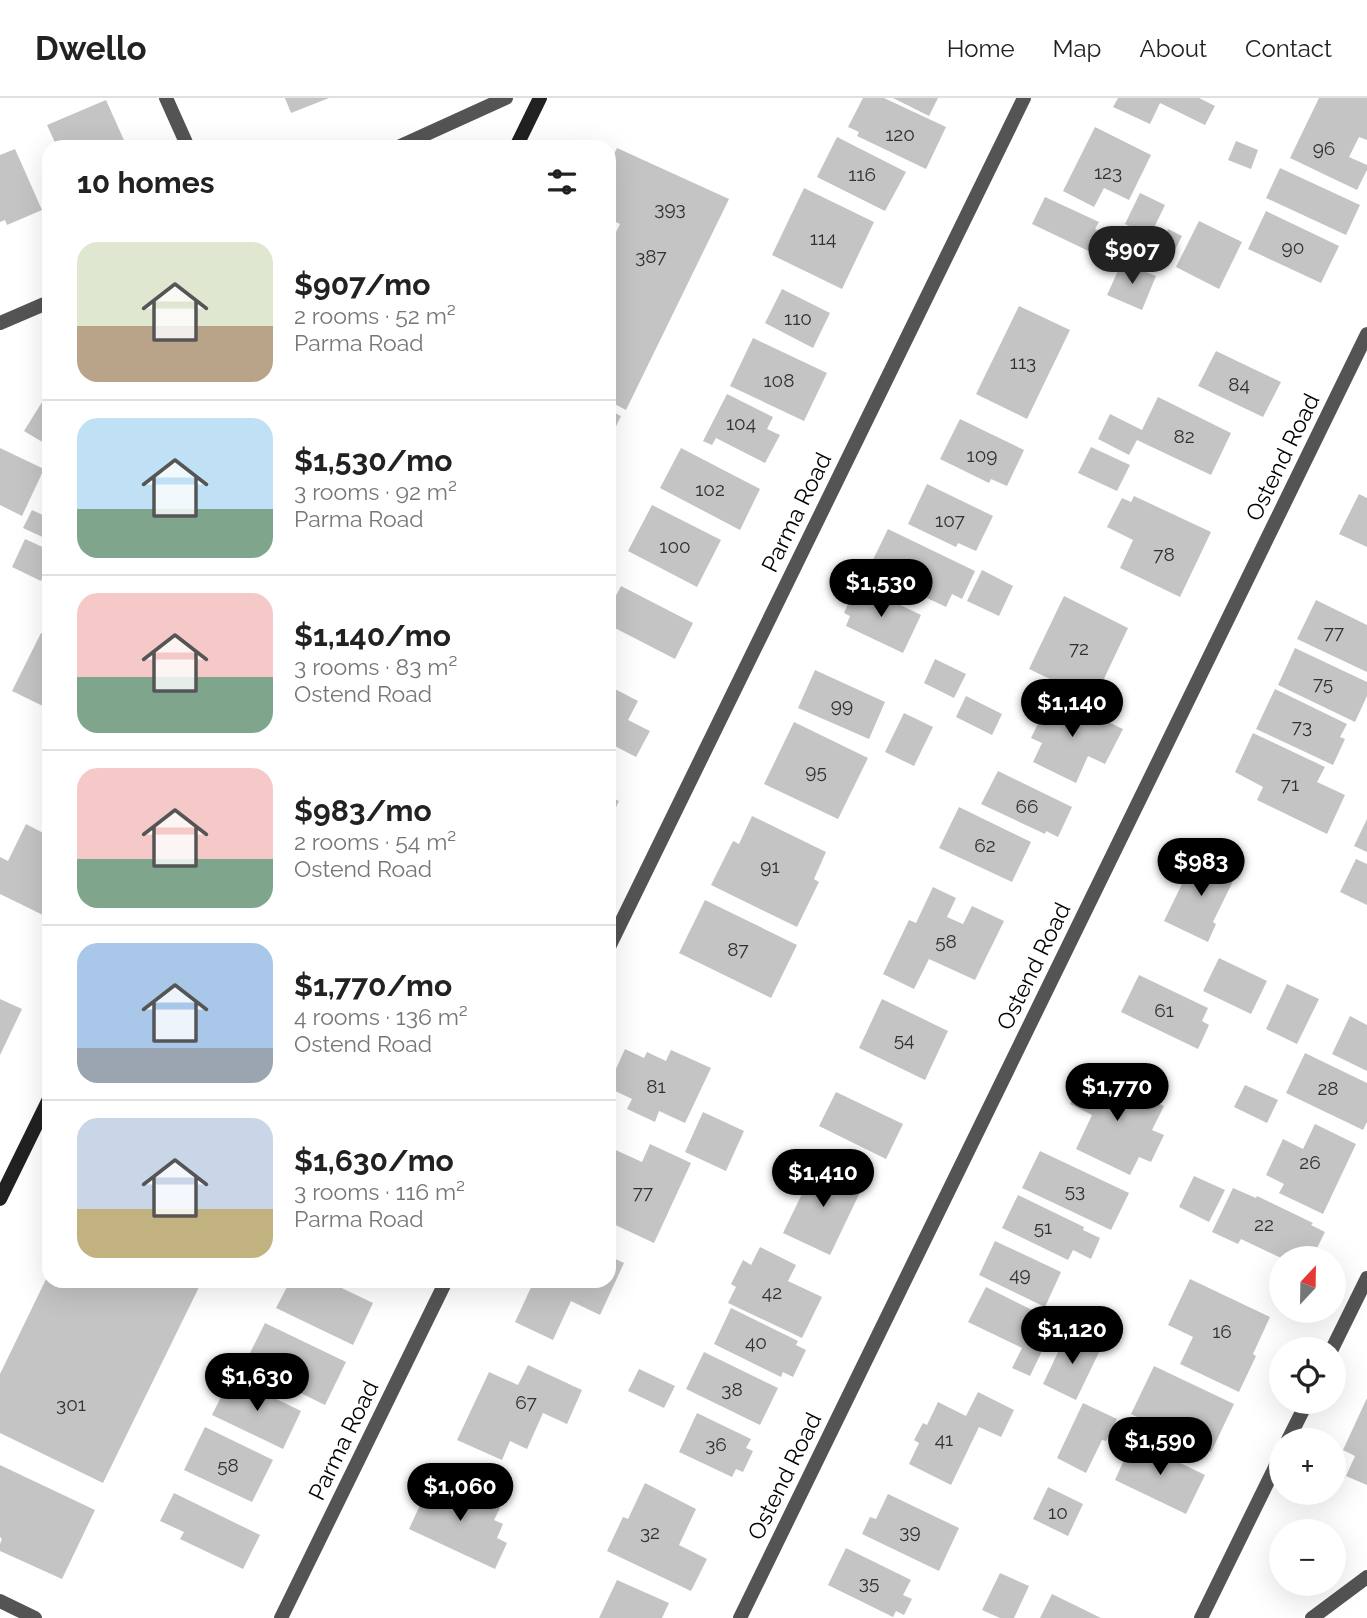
<!DOCTYPE html>
<meta charset="utf-8">
<style>
body{margin:0;font-family:Raleway,sans-serif;background:#f2f2f2;color:#222;height:100vh;display:flex;flex-direction:column;font-size:26px;white-space:nowrap}
*{box-sizing:border-box;margin:0}
p{font-size:23px;color:#767676}
.icon{flex:none;width:38px;height:38px;fill:none;stroke:currentColor;stroke-width:2;stroke-linecap:round;stroke-linejoin:round}
.map{position:relative;flex:1;overflow:hidden}
.side{position:absolute;left:42px;top:42px;width:574px;height:1148px;display:flex;flex-direction:column;background:#fff;border-radius:21px;box-shadow:0 7px 28px #0002}
.side>*{flex:none}
.needle{width:46px;rotate:22deg}
.fabs{position:absolute;left:1269px;top:1148px;display:grid;gap:14px}
.fabs a{display:grid;place-items:center;width:77px;height:77px;border-radius:50%;background:#fff;box-shadow:0 7px 28px #0002;font-size:35px}
.price{position:absolute;translate:-50% -60px;padding:0 16px;border-radius:24px;background:#000;color:#fff;font-size:23px;line-height:46px;filter:drop-shadow(0 2px 4px #0008)}
.price::after{content:'';position:absolute;left:50%;top:42px;width:21px;height:16px;margin-left:-10px;background:inherit;clip-path:polygon(0 0,100% 0,50% 100%)}
.price.on{background:#222;color:#fff}
ul{padding:0;list-style:none}
li{display:flex;align-items:center;gap:21px;height:175px;padding:0 35px}
li+li{border-top:2px solid #e0e0e0}
li span{display:grid;place-items:center;flex:none;width:196px;height:140px;border-radius:21px;color:#555}
li>.icon{margin-inline-start:auto}
span .icon{width:84px;height:84px;fill:#fffc;stroke-width:1}
li b{font-size:30px}
h2{display:flex;justify-content:space-between;align-items:center;height:84px;padding:0 35px;font-size:30px}
header{display:flex;align-items:center;gap:42px;box-sizing:border-box;height:98px;padding:0 35px;background:#fff;border-bottom:2px solid #e0e0e0}
header strong{font-size:33px}
nav{display:flex;gap:38px;margin-inline-start:auto;font-size:24px}
.map>svg:first-child{display:block}
</style>
<header>
<strong>Dwello</strong>
<nav><a>Home</a><a>Map</a><a>About</a><a>Contact</a></nav>
</header>
<div class="map">
<svg width="1367" height="1520" viewBox="0 0 1367 1520">
<rect width="100%" height="100%" fill="#fff"/>
<!-- building -->
<g fill="#c4c4c4">
<path d="M285,0H329L291,15Z"/>
<path d="M863,0H884L946,29L926,71L857,38L859,34L848,29Z"/>
<path d="M893,0H938L929,18Z"/>
<path d="M1118,0H1199L1215,8L1205,27L1160,5L1150,26L1113,9Z"/>
<path d="M1319,0H1367V42L1359,39L1349,59L1367,67V72L1357,92L1290,60Z"/>
<path d="M106,2L127,49H57L47,27Z"/>
<path d="M1095,29L1151,57L1129,102L1104,90L1094,109L1063,93Z"/>
<path d="M837,39L906,74L885,113L817,79Z"/>
<path d="M1236,43L1258,52L1251,71L1228,62Z"/>
<path d="M617,50L729,101L626,312L609,303V148L620,126L609,121V67Z"/>
<path d="M15,51L42,112L7,127L5,122L0,124V57Z"/>
<path d="M1280,70L1360,107L1346,137L1266,100Z"/>
<path d="M804,90L874,124L842,191L772,157Z"/>
<path d="M1140,95L1165,107L1150,138L1125,126Z"/>
<path d="M1045,99L1099,124L1095,131L1109,138L1099,158L1032,126Z"/>
<path d="M1266,113L1339,148L1321,185L1248,151Z"/>
<path d="M1199,123L1242,144L1219,191L1176,169Z"/>
<path d="M1168,131L1182,138L1176,150L1162,143Z"/>
<path d="M1122,164L1156,178L1142,212L1107,197Z"/>
<path d="M782,191L830,215L813,250L765,225Z"/>
<path d="M1019,208L1070,232L1027,321L976,296Z"/>
<path d="M753,240L827,275L804,323L730,288Z"/>
<path d="M1216,253L1281,284L1263,319L1198,288Z"/>
<path d="M49,293V348L24,333Z"/>
<path d="M727,296L773,319L767,331L780,337L765,365L716,340L712,347L703,343Z"/>
<path d="M1158,299L1231,335L1211,377L1137,342L1129,357L1098,341L1110,316L1142,332Z"/>
<path d="M609,312L621,318L609,343Z"/>
<path d="M960,321L1024,352L1007,388L991,381L989,385L940,361Z"/>
<path d="M1091,349L1130,367L1117,393L1078,375Z"/>
<path d="M0,350L44,371L22,418L0,407Z"/>
<path d="M681,350L760,391L740,432L660,390Z"/>
<path d="M927,386L993,418L976,453L958,445L956,449L908,426Z"/>
<path d="M1359,396L1367,400V449L1339,436Z"/>
<path d="M1134,398L1211,434L1180,499L1120,470L1133,442L1107,429L1122,400L1131,404Z"/>
<path d="M652,407L721,442L697,489L628,453Z"/>
<path d="M32,412L49,420V442L23,430Z"/>
<path d="M888,431L975,473L962,501L952,496L946,509L868,472Z"/>
<path d="M25,441L49,452V465L41,483L12,469Z"/>
<path d="M982,472L1013,488L999,518L967,503Z"/>
<path d="M857,486L921,517L903,555L846,528L850,518L844,515Z"/>
<path d="M621,488L693,525L675,561L609,527V511Z"/>
<path d="M1064,498L1128,530L1094,602L1029,571Z"/>
<path d="M1316,502L1367,527V574L1297,541Z"/>
<path d="M41,535L49,539V611L12,593Z"/>
<path d="M1295,550L1367,584V598L1355,624L1278,587Z"/>
<path d="M935,561L966,576L954,600L924,585Z"/>
<path d="M815,572L885,604L869,641L798,610Z"/>
<path d="M609,588L638,603L628,622L650,633L636,659L609,645Z"/>
<path d="M1275,591L1347,626L1340,639L1345,641L1333,667L1256,631Z"/>
<path d="M1052,597L1123,631L1105,666L1088,658L1076,685L1033,664L1042,645L1031,640Z"/>
<path d="M966,598L1002,616L992,637L956,619Z"/>
<path d="M904,615L933,629L914,668L885,654Z"/>
<path d="M794,624L868,660L838,721L764,686Z"/>
<path d="M1253,635L1325,669L1317,684L1345,697L1327,736L1257,702L1263,689L1235,674Z"/>
<path d="M998,673L1072,709L1058,739L1046,733L1045,736L981,706Z"/>
<path d="M609,684L616,687L610,699L619,703L609,724Z"/>
<path d="M959,709L1031,744L1012,784L939,750Z"/>
<path d="M752,718L826,754L814,781L819,784L797,829L711,787L733,743L739,746Z"/>
<path d="M1367,721V754L1354,748Z"/>
<path d="M26,726L49,738V820L0,796V759L8,763Z"/>
<path d="M1197,755L1237,775L1213,824L1216,826L1208,844L1164,823Z"/>
<path d="M1356,761L1367,766V807L1340,794Z"/>
<path d="M933,789L956,800L947,819L963,826L972,808L1004,823L975,882L929,861L914,891L883,876L909,822L916,825Z"/>
<path d="M705,802L797,847L771,900L679,855Z"/>
<path d="M1219,860L1267,883L1251,916L1203,893Z"/>
<path d="M1139,877L1208,910L1202,923L1209,927L1198,951L1121,914Z"/>
<path d="M1287,886L1319,901L1297,946L1266,931Z"/>
<path d="M0,901L22,911L0,957Z"/>
<path d="M882,901L948,933L925,982L859,950Z"/>
<path d="M1350,918L1367,927V973L1332,956Z"/>
<path d="M625,951L644,960L647,954L666,963L671,952L711,970L685,1025L659,1013L655,1024L627,1011L632,1001L609,990V986Z"/>
<path d="M1305,955L1367,985V1024L1363,1032L1286,995Z"/>
<path d="M1087,971L1164,1008L1152,1032L1164,1037L1151,1064L1139,1059L1130,1077L1076,1051L1092,1017L1070,1006Z"/>
<path d="M1245,987L1278,1002L1267,1025L1234,1009Z"/>
<path d="M836,994L903,1026L886,1061L819,1028Z"/>
<path d="M703,1014L744,1033L726,1073L685,1054Z"/>
<path d="M1315,1026L1356,1046L1323,1116L1279,1095L1284,1086L1266,1077L1283,1041L1303,1051Z"/>
<path d="M650,1046L691,1065L654,1145L609,1124V1049L642,1064Z"/>
<path d="M1040,1053L1129,1095L1111,1132L1022,1090Z"/>
<path d="M817,1065L863,1088L830,1157L783,1135Z"/>
<path d="M1194,1078L1225,1092L1209,1124L1179,1109Z"/>
<path d="M1233,1090L1256,1100L1257,1098L1313,1125L1311,1127L1325,1134L1312,1160H1281L1241,1141L1238,1146L1212,1134Z"/>
<path d="M1018,1097L1084,1129L1083,1132L1100,1140L1091,1161L1073,1152L1068,1162L1002,1130Z"/>
<path d="M995,1143L1061,1174L1045,1209L979,1177Z"/>
<path d="M760,1149L796,1167L788,1183L822,1199L802,1240L728,1205L736,1189L731,1186L743,1162L751,1167Z"/>
<path d="M609,1158L624,1165L600,1217L571,1203L553,1242L515,1224L534,1183H609Z"/>
<path d="M49,1175V1183H202L103,1385L0,1335V1276Z"/>
<path d="M1190,1181L1270,1219L1253,1256L1256,1258L1239,1294L1180,1266L1193,1239L1168,1227Z"/>
<path d="M280,1183H327L373,1205L353,1247L276,1210L288,1187Z"/>
<path d="M986,1189L1056,1224L1030,1278L1012,1270L1022,1250L968,1224Z"/>
<path d="M731,1210L798,1243L796,1247L806,1252L793,1279L783,1274L781,1279L714,1246Z"/>
<path d="M265,1225L346,1264L325,1307L244,1267Z"/>
<path d="M1068,1233L1101,1250L1076,1302L1043,1286Z"/>
<path d="M704,1254L778,1290L760,1327L686,1291Z"/>
<path d="M528,1267L582,1292L567,1326L543,1315L527,1351L510,1343L502,1362L457,1342L489,1274L518,1287Z"/>
<path d="M1154,1268L1234,1306L1211,1354L1131,1316Z"/>
<path d="M639,1271L675,1288L664,1310L628,1293Z"/>
<path d="M231,1279L301,1313L283,1351L212,1317Z"/>
<path d="M978,1294L1014,1312L1001,1339L979,1329L951,1387L909,1366L919,1345L914,1342L923,1325L927,1327L938,1304L966,1318Z"/>
<path d="M1367,1300V1387L1346,1378L1355,1358L1343,1352Z"/>
<path d="M1083,1305L1117,1321L1106,1343L1102,1342L1086,1375L1057,1360Z"/>
<path d="M697,1315L751,1341L746,1350L753,1353L743,1374L736,1371L732,1379L679,1354Z"/>
<path d="M205,1329L273,1362L252,1404L184,1372Z"/>
<path d="M1133,1342L1205,1377L1186,1416L1115,1382Z"/>
<path d="M0,1367L95,1412L62,1481L0,1453V1446L2,1441L0,1439Z"/>
<path d="M433,1379L500,1410L494,1422L503,1426L497,1440L507,1445L495,1471L409,1431Z"/>
<path d="M645,1385L696,1411L679,1447L707,1461L691,1493L607,1453L623,1419L628,1421Z"/>
<path d="M1048,1389L1083,1406L1068,1438L1033,1421Z"/>
<path d="M174,1395L260,1437L243,1471L180,1441L184,1434L160,1423Z"/>
<path d="M888,1396L959,1430L939,1473L862,1436L870,1419L876,1421Z"/>
<path d="M846,1450L911,1482L903,1497L912,1501L904,1517L896,1513L893,1519L828,1487Z"/>
<path d="M1000,1475L1029,1488L1014,1520H1000L982,1512Z"/>
<path d="M617,1482L669,1505L662,1520H599Z"/>
<path d="M1052,1496L1101,1520H1040Z"/>
</g>
<g fill="none" stroke-linecap="round" stroke-linejoin="round">
<!-- minor -->
<g stroke="#545454" stroke-width="14">
<path d="M166,0L188,49"/>
<path d="M609,849L1024,0"/>
<path d="M1332,1251L1367,1180"/>
<path d="M1288,1342L1307,1304"/>
<path d="M0,1503L35,1520"/>
<path d="M281,1520L446,1183"/>
<path d="M740,1520L1367,236"/>
<path d="M1201,1520L1281,1357"/>
<path d="M1312,1520L1367,1479"/>
</g>
<!-- tertiary -->
<g stroke="#545454" stroke-width="14">
<path d="M398,49L506,0"/>
<path d="M0,225L49,204"/>
</g>
<!-- secondary -->
<g stroke="#212121" stroke-width="14">
<path d="M516,49L540,0"/>
<path d="M0,1101L49,1001"/>
</g>
</g>
<g text-anchor="middle" dominant-baseline="central" stroke-width="5" stroke-linejoin="round" paint-order="stroke">
<!-- number labels -->
<g font-size="19" fill="#313131">
<text x="900" y="36">120</text>
<text x="1324" y="50">96</text>
<text x="1108" y="74">123</text>
<text x="862" y="76">116</text>
<text x="670" y="110">393</text>
<text x="823" y="140">114</text>
<text x="1293" y="149">90</text>
<text x="651" y="158">387</text>
<text x="798" y="220">110</text>
<text x="1023" y="264">113</text>
<text x="779" y="282">108</text>
<text x="1239" y="286">84</text>
<text x="741" y="325">104</text>
<text x="1184" y="338">82</text>
<text x="982" y="357">109</text>
<text x="710" y="391">102</text>
<text x="950" y="422">107</text>
<text x="675" y="448">100</text>
<text x="1164" y="456">78</text>
<text x="1334" y="534">77</text>
<text x="1079" y="550">72</text>
<text x="1323" y="585">75</text>
<text x="842" y="607">99</text>
<text x="1302" y="628">73</text>
<text x="816" y="673">95</text>
<text x="1290" y="686">71</text>
<text x="1027" y="708">66</text>
<text x="985" y="747">62</text>
<text x="770" y="768">91</text>
<text x="946" y="843">58</text>
<text x="738" y="851">87</text>
<text x="1164" y="912">61</text>
<text x="904" y="941">54</text>
<text x="656" y="988">81</text>
<text x="1328" y="990">28</text>
<text x="1310" y="1064">26</text>
<text x="1075" y="1092">53</text>
<text x="643" y="1094">77</text>
<text x="1264" y="1126">22</text>
<text x="1043" y="1129">51</text>
<text x="1020" y="1176">49</text>
<text x="772" y="1194">42</text>
<text x="1222" y="1233">16</text>
<text x="756" y="1244">40</text>
<text x="732" y="1291">38</text>
<text x="526" y="1304">67</text>
<text x="71" y="1306">301</text>
<text x="944" y="1341">41</text>
<text x="716" y="1346">36</text>
<text x="228" y="1367">58</text>
<text x="1058" y="1414">10</text>
<text x="910" y="1433">39</text>
<text x="650" y="1434">32</text>
<text x="869" y="1484">35</text>
</g>
<!-- street labels -->
<g font-size="23" fill="#000" stroke="#fff">
<text transform="translate(1282 359) rotate(-64)">Ostend Road</text>
<text transform="translate(796 414) rotate(-64)">Parma Road</text>
<text transform="translate(1033 868) rotate(-64)">Ostend Road</text>
<text transform="translate(343 1342) rotate(-64)">Parma Road</text>
<text transform="translate(784 1378) rotate(-64)">Ostend Road</text>
</g>
</g>
</svg>
<div class="fabs">
<a><svg class="needle" viewBox="-14 -14 28 28"><path d="M0-13l5 13h-10z" fill="#e53935"/><path d="M0 13l5-13h-10z" fill="#767676"/></svg></a>
<a><svg class="icon" aria-label="locate" viewBox="0 0 24 24"><circle cx="12" cy="12" r="6"/><path d="M12 2v4M12 18v4M2 12h4M18 12h4"/></svg></a>
<a>+</a>
<a>−</a>
</div>
<b class="price on" style="left:1132px;top:188px">$907</b>
<b class="price" style="left:881px;top:521px">$1,530</b>
<b class="price" style="left:1072px;top:641px">$1,140</b>
<b class="price" style="left:1201px;top:800px">$983</b>
<b class="price" style="left:1117px;top:1025px">$1,770</b>
<b class="price" style="left:823px;top:1111px">$1,410</b>
<b class="price" style="left:1072px;top:1268px">$1,120</b>
<b class="price" style="left:257px;top:1315px">$1,630</b>
<b class="price" style="left:1160px;top:1379px">$1,590</b>
<b class="price" style="left:460px;top:1425px">$1,060</b>
<section class="side">
<h2>10 homes<svg class="icon" aria-label="filters" viewBox="0 0 24 24"><path d="M4 7h16M4 17h16"/><circle cx="9" cy="7" r="2"/><circle cx="15" cy="17" r="2"/></svg></h2>
<ul>
<li><span style="background:linear-gradient(#dfe7d0 60%,#b9a48a 0)"><svg class="icon" aria-label="home" viewBox="0 0 24 24"><path d="M3 11l9-7 9 7M6 9v11h12V9"/></svg></span><div><b>$907/mo</b><p>2 rooms · 52 m²</p><p>Parma Road</p></div></li>
<li><span style="background:linear-gradient(#bfe0f5 65%,#7fa58c 0)"><svg class="icon" aria-label="home" viewBox="0 0 24 24"><path d="M3 11l9-7 9 7M6 9v11h12V9"/></svg></span><div><b>$1,530/mo</b><p>3 rooms · 92 m²</p><p>Parma Road</p></div></li>
<li><span style="background:linear-gradient(#f6c9c9 60%,#7fa58c 0)"><svg class="icon" aria-label="home" viewBox="0 0 24 24"><path d="M3 11l9-7 9 7M6 9v11h12V9"/></svg></span><div><b>$1,140/mo</b><p>3 rooms · 83 m²</p><p>Ostend Road</p></div></li>
<li><span style="background:linear-gradient(#f6c9c9 65%,#7fa58c 0)"><svg class="icon" aria-label="home" viewBox="0 0 24 24"><path d="M3 11l9-7 9 7M6 9v11h12V9"/></svg></span><div><b>$983/mo</b><p>2 rooms · 54 m²</p><p>Ostend Road</p></div></li>
<li><span style="background:linear-gradient(#a9c7e8 75%,#9aa5b1 0)"><svg class="icon" aria-label="home" viewBox="0 0 24 24"><path d="M3 11l9-7 9 7M6 9v11h12V9"/></svg></span><div><b>$1,770/mo</b><p>4 rooms · 136 m²</p><p>Ostend Road</p></div></li>
<li><span style="background:linear-gradient(#c9d6e8 65%,#c2b280 0)"><svg class="icon" aria-label="home" viewBox="0 0 24 24"><path d="M3 11l9-7 9 7M6 9v11h12V9"/></svg></span><div><b>$1,630/mo</b><p>3 rooms · 116 m²</p><p>Parma Road</p></div></li>
</ul>
</section>
</div>
